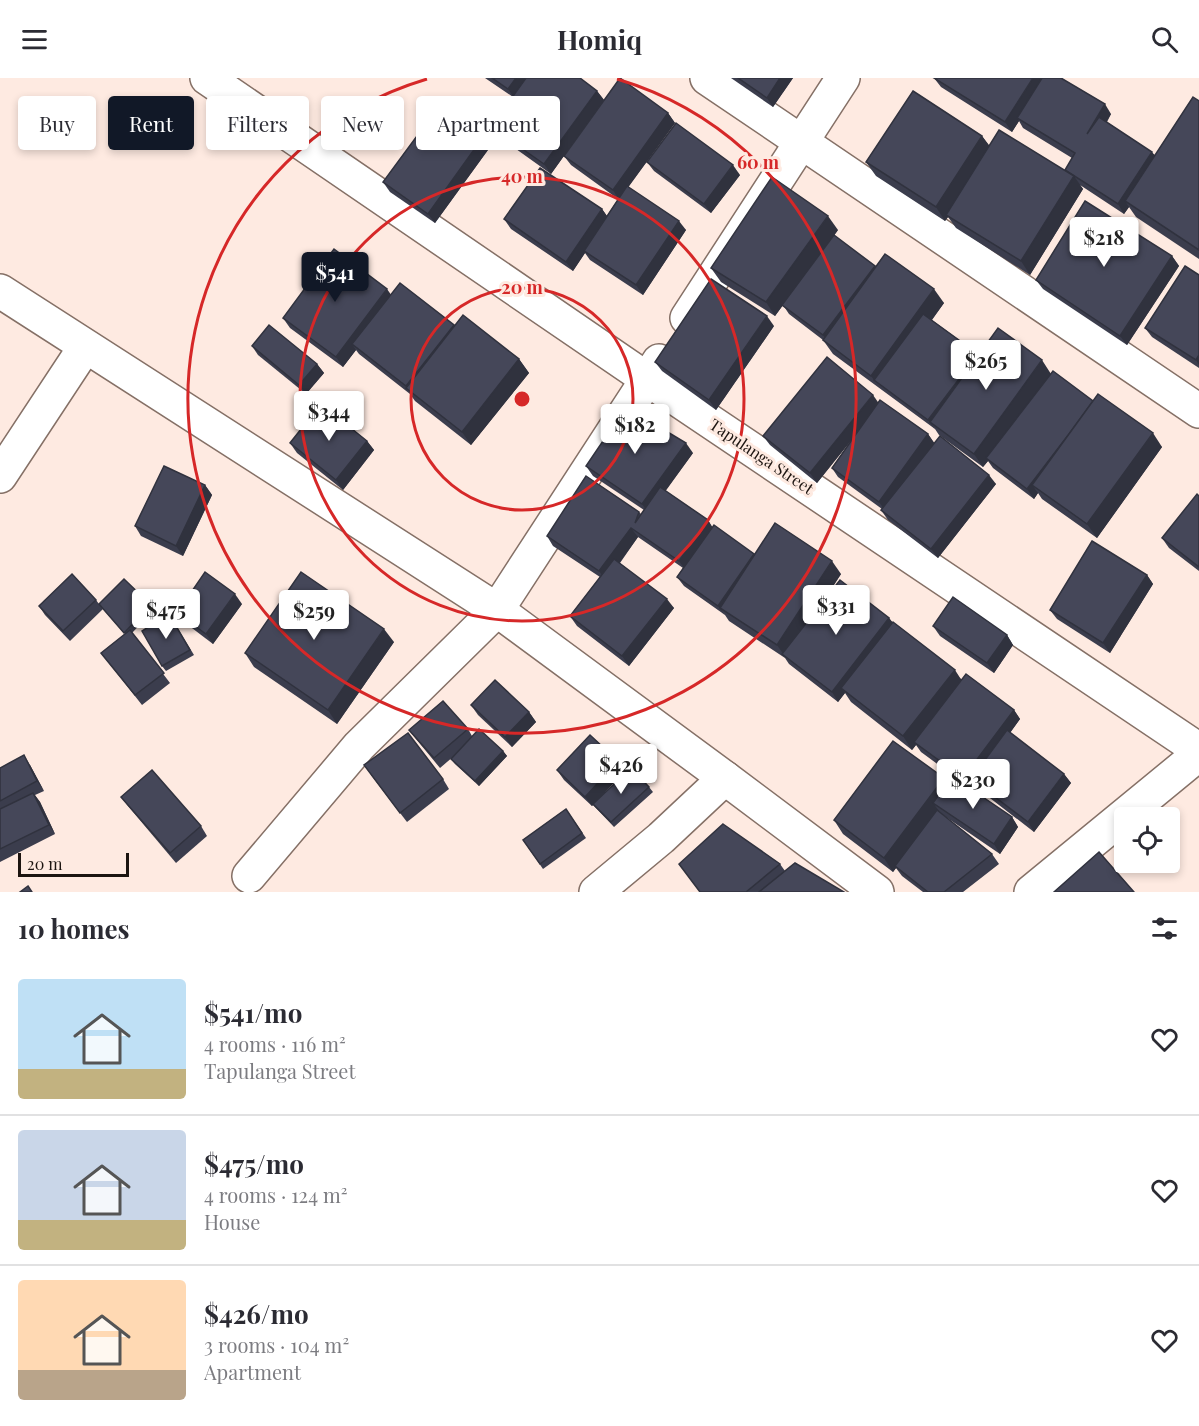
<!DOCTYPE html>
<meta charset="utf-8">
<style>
body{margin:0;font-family:"Playfair Display",serif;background:#f2f2f3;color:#2b2b33;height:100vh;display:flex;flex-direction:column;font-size:22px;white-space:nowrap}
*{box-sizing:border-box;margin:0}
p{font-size:20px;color:#7c7c81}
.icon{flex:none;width:33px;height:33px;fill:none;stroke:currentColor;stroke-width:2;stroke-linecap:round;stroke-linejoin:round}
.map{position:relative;height:814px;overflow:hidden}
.details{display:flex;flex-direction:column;background:#fff;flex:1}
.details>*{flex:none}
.guide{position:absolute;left:18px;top:18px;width:600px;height:54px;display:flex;gap:12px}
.buttons{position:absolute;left:1114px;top:729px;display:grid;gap:12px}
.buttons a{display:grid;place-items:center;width:66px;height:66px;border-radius:6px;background:#fff;box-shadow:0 3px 9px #0003;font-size:30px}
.scale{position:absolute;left:18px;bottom:15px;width:111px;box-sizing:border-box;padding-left:6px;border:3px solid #1c1410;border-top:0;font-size:16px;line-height:21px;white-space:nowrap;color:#1c1410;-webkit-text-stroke:4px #feeae1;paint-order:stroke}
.price{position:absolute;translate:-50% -51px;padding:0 14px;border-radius:6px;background:#fff;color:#222;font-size:20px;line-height:39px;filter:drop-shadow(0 2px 3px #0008)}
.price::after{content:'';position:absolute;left:50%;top:36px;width:18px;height:14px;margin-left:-9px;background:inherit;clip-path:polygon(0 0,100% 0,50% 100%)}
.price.active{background:#111827;color:#fff}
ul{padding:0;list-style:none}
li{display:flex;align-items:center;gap:18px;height:150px;padding:0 18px}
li+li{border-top:2px solid #e1e1e2}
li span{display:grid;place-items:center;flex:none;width:168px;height:120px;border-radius:6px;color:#555}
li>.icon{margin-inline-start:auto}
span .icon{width:72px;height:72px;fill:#fffc;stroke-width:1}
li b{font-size:26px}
h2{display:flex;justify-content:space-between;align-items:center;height:72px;padding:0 18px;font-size:26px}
.pill{padding:0 21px;border-radius:6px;background:#fff;box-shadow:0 3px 9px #0003;font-size:21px;line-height:54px}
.pill.active{background:#111827;color:#fff}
header{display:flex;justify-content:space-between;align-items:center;height:78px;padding:0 18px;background:#fff;font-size:27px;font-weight:700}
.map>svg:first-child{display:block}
</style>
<header><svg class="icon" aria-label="menu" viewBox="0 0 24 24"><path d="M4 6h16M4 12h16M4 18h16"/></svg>Homiq<svg class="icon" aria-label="search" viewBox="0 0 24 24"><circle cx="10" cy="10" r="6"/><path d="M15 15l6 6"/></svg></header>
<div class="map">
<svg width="1199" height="814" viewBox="0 0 1199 814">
<rect width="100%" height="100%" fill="#feeae1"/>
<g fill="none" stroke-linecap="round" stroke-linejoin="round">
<defs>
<g id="minor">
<path d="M207,0L647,301L1199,672"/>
<path d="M707,0L1199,333"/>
<path d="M0,213L497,532L725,700L661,760L596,814"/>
<path d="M687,240L843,0"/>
<path d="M0,398L85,269"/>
<path d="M725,700L877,814"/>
<path d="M249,798L359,668L497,532L659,283"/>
<path d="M1031,814L1199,676"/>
</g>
</defs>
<!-- minor casing -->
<use href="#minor" stroke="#857066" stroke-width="36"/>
<!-- minor -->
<use href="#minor" stroke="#fff" stroke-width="33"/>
</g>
<!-- wall -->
<g fill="#3b3d4d">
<path d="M485,0H580L597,13L604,22L551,96L498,58L491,49L513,19Z"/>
<path d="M731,0H793L773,29Z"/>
<path d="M934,0L1111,36L1107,44L1155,77L1199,23V181L1136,139L1129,129L1124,136L1080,107L1083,111L1030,197L956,150L948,139L945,143L876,98L866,84L982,58L989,68L1066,93L1072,80L1023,50L1019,43L1012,54L941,9Z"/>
<path d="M668,35L675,45L628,109L686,152L643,217L590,182L585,175L573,193L511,151L504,141L602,131L607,138L618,121L571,87L564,78Z"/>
<path d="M493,65L435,145L390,114L383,104Z"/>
<path d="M647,84L740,97L711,135L654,93Z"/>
<path d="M838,152L822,174L875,188L944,225L932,242L978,276L1051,296L1162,369L1097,460L1042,421L1038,415L1034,421L993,390L988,383L983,389L939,357L935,351L833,276L823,262L789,236L783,227L775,238L721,204L711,190Z"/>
<path d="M1172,178L1179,188L1127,267L1043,211L1036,202Z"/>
<path d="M1199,197V290L1152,259L1145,250Z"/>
<path d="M391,217L454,247L519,281L529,295L471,367L415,323L410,316L359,276L356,272L343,289L290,250L283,240Z"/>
<path d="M774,248L716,332L662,293L655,284Z"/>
<path d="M252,268L317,286L324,295L306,316L258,277Z"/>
<path d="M878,324L928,356L934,365L996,406L938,480L888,442L881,432L882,431L838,399L832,390L854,358L817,405L770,367L763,358Z"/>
<path d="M367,363L374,372L343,412L297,375L290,365Z"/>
<path d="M693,375L665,413L708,442L712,449L755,476L841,496L828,516L889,540L893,545L961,601L1014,632L1020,641L1010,655L1064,696L1071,705L1034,754L977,710L973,705L970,710L921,674L916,667L912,672L851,624L845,615L838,624L789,586L785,580L729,543L725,537L684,508L677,499L683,490L638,459L620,485L674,530L629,588L577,548L570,538L600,499L553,468L547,458L639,434L641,436L644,432L593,398L586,388Z"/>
<path d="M205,407L212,417L183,478L141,458L135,448Z"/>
<path d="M1199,418V493L1169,470L1162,460Z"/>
<path d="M1147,497L1153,506L1110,575L1057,541L1050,532Z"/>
<path d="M96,522L99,526L151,527L154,532L132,555L170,605L142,627L101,575L125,556L103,531L70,563L45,537L39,528Z"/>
<path d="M242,526L213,566L184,544L177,535Z"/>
<path d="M169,536L194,577L166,593L162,588Z"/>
<path d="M933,548L1007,557L1013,567L994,595L940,558Z"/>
<path d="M394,564L337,646L254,589L245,575Z"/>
<path d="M471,627L529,634L536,644L512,669L478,637Z"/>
<path d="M468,651L472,658L503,673L507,678L479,708L455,686L451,681L454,678L440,690L416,661L409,652Z"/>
<path d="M30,687L44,713L35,717L40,724L55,756L0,784V690Z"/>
<path d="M557,692L625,693L605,714L649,709L653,714L614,749L593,727L592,728L564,702Z"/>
<path d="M371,697L443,701L449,711L407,744Z"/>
<path d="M944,700L947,705L1012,739L1018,749L1000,776L940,735L992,776L999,786L963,814H923L902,798L896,790L893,794L843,756L834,742Z"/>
<path d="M121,719L201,748L207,758L176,785L128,728Z"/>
<path d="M566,731L586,760L543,791L523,762Z"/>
<path d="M780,786L785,793L844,814H700Z"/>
</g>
<!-- shaded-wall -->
<g fill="#30323e">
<path d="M516,0H529L515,21L508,11Z"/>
<path d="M780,0H793L773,29L767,20Z"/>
<path d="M1033,0H1045L1017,40L1019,43L1012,54L1005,44Z"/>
<path d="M597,13L604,22L551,96L544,86Z"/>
<path d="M1105,26L1111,36L1093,66L1087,56Z"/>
<path d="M668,35L675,45L619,122L613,112Z"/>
<path d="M486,55L493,65L435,145L428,136Z"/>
<path d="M982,58L992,71L946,137L948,139L945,143L936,129Z"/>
<path d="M1152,74L1159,83L1125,123L1129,129L1124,136L1118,126Z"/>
<path d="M733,87L740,97L711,135L704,126Z"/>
<path d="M1074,98L1083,111L1030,197L1021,183Z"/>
<path d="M602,131L609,141L584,173L585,175L573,193L566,184Z"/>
<path d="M828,138L838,152L775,238L766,224Z"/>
<path d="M679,143L686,152L643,217L636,207Z"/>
<path d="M1172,178L1179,188L1127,267L1120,258Z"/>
<path d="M875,188L881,197L829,267L823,257Z"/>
<path d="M387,211L394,221L352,266L356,272L343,289L336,279Z"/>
<path d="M934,211L944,225L883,308L874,302L871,298Z"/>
<path d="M767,238L774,248L716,332L709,322Z"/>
<path d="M978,276L984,286L930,344L935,352L928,342Z"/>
<path d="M1199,277V287L1196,282Z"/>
<path d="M519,281L529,295L471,367L462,354Z"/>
<path d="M1042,282L1051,296L986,380L988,383L983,389L974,376Z"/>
<path d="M317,286L324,295L306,316L299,307Z"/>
<path d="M873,317L880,327L817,405L810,395Z"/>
<path d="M1094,324L1032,407L1038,415L1034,421L1027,411Z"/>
<path d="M1153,355L1162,369L1097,460L1087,446Z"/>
<path d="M928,356L935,366L886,434L879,424Z"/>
<path d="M367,363L374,372L343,412L336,402Z"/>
<path d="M686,365L693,375L649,436L642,426Z"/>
<path d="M989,397L996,406L938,480L931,471Z"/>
<path d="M205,407L212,417L183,478L176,468Z"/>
<path d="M708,442L714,452L686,493L679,483Z"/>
<path d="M631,450L638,459L606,503L599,493Z"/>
<path d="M754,476L720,530L724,537L718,528Z"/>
<path d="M832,483L841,496L787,579L784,577L777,567Z"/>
<path d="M1147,497L1153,506L1110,575L1103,565Z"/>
<path d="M235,516L242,526L213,566L206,556Z"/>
<path d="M667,521L674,530L629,588L622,578Z"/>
<path d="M889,540L896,549L841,610L845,615L838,624L832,614Z"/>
<path d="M384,551L394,564L337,646L328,632Z"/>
<path d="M1007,557L1013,567L994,595L987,585Z"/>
<path d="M955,592L964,606L914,664L916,667L912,672L903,658Z"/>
<path d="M1014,632L1020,641L974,704L971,701L973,705L970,710L963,700Z"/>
<path d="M529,634L536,644L512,669L505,659Z"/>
<path d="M503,673L507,678L479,708L475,703Z"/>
<path d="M24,677L30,687L44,713L37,703Z"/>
<path d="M618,683L625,693L592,728L585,719Z"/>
<path d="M1064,696L1071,705L1034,754L1028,744Z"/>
<path d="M944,700L953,714L933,725L939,733L893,794L884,780Z"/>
<path d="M33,715L40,724L55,756L49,747Z"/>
<path d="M1012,739L1018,749L1000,776L994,766Z"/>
</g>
<!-- building -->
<g fill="#454759" stroke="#30323e" stroke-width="1.5">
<path d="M492,0H516L508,11Z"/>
<path d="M526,0H580L597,13L544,86L491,49Z"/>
<path d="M620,0L668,35L613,112L564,78Z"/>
<path d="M738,0H780L767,20Z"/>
<path d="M934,0H1033L1005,44Z"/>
<path d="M1042,0H1061L1105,26L1087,56L1099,39L1152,74L1118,126L1065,92L1075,75L1017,40Z"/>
<path d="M913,13L982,58L936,129L866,84Z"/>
<path d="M1193,19L1199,23V172L1125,123Z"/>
<path d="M442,24L486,55L428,136L383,104Z"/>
<path d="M676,45L733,87L704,126L647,84Z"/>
<path d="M999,52L1074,98L1021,183L946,137Z"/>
<path d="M540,90L602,131L566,184L504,141Z"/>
<path d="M772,99L828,138L766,224L711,190Z"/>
<path d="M627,108L679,143L636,207L584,173Z"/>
<path d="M1085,123L1172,178L1120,258L1036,202Z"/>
<path d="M834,157L875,188L823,257L782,227Z"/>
<path d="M334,171L387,211L336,279L283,240Z"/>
<path d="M885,176L934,211L871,298L823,262Z"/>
<path d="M1185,188L1199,197V277L1196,282L1145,250Z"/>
<path d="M711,201L767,238L709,322L655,284Z"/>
<path d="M400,205L454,247L406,308L352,266Z"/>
<path d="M923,236L978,276L928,342L874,302Z"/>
<path d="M463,237L519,281L462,354L406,310Z"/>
<path d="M269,247L317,286L299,307L252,268Z"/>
<path d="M998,250L1042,282L974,376L930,344Z"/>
<path d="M827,279L873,317L810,395L763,358Z"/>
<path d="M1053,293L1093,323L1069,356L1027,411L986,380Z"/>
<path d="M1098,316L1153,355L1087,446L1032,407Z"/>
<path d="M880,322L928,356L879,424L832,390Z"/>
<path d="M321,326L367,363L336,402L290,365Z"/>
<path d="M626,329L686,365L642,426L586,388Z"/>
<path d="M940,358L989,397L931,471L881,432Z"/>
<path d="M164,388L205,407L176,468L135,448Z"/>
<path d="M586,398L639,434L635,445L660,409L708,442L679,483L631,450L599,493L547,458Z"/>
<path d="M1197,416L1199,418V489L1162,460Z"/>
<path d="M775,445L832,483L777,567L720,530Z"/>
<path d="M714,447L754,476L718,528L677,499Z"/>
<path d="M1092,463L1147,497L1103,565L1050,532Z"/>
<path d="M614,481L667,521L622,578L570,538Z"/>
<path d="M205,494L235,516L206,556L177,535Z"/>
<path d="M301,494L384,551L328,632L245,575Z"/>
<path d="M72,496L96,522L63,553L39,528Z"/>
<path d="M124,501L151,527L124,555L99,526Z"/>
<path d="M840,502L889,540L832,614L782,576Z"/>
<path d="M953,519L1007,557L987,585L933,548Z"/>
<path d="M169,536L190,572L162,588L142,553Z"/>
<path d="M893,544L955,592L903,658L841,610Z"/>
<path d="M130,552L164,595L135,617L101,575Z"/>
<path d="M966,596L1014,632L963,700L914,664Z"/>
<path d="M495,602L529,634L505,659L471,627Z"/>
<path d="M443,623L468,651L434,680L409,652Z"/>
<path d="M479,651L503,673L475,703L451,681Z"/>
<path d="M1007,652L1064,696L1028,744L971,701Z"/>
<path d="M408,655L443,701L400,735L364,687Z"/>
<path d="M590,657L618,683L585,719L557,692Z"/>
<path d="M893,663L944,700L884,780L834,742Z"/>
<path d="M24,677L37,703L0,723V690Z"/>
<path d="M631,690L649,709L611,744L593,726Z"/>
<path d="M152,692L201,748L170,775L121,719Z"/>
<path d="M952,698L1012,739L994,766L933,725Z"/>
<path d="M33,715L49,747L0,771V731Z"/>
<path d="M566,731L582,755L540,786L523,762Z"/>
<path d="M937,732L992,776L944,814H928L895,788Z"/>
<path d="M723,746L780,786L746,814H700L679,786Z"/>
<path d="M1099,774L1134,814H1054Z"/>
<path d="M795,785L844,814H759Z"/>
<path d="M28,808L32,814H20Z"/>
</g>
<!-- distance rings -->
<g fill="none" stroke="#d62828" stroke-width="3">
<circle cx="522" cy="321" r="111"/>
<circle cx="522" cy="321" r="222"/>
<path d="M617 1A334 334 0 1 1 427 1"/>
</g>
<g text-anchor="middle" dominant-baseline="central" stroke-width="6" stroke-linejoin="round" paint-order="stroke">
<!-- street labels -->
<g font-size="16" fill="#1c1410" stroke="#feeae1">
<text transform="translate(762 378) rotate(34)">Tapulanga Street</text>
</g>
</g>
<circle cx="522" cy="321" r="9" fill="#d62828" stroke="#feeae1" stroke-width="3"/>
<g font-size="18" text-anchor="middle" font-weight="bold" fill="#d62828" stroke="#feeae1" stroke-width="6" stroke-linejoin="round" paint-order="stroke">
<text x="758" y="91">60 m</text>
<text x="522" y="105">40 m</text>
<text x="522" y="216">20 m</text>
</g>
</svg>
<div class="buttons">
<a><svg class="icon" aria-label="locate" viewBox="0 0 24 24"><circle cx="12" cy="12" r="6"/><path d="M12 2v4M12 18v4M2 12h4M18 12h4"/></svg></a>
</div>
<div class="scale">20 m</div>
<b class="price" style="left:1104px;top:190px">$218</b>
<b class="price active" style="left:335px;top:225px">$541</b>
<b class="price" style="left:986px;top:313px">$265</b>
<b class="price" style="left:329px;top:364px">$344</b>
<b class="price" style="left:635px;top:377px">$182</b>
<b class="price" style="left:836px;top:558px">$331</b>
<b class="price" style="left:166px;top:562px">$475</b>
<b class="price" style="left:314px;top:563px">$259</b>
<b class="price" style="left:621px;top:717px">$426</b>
<b class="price" style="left:973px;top:732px">$230</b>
<div class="guide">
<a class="pill">Buy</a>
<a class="pill active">Rent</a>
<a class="pill">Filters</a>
<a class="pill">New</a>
<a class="pill">Apartment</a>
</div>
</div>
<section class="details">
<h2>10 homes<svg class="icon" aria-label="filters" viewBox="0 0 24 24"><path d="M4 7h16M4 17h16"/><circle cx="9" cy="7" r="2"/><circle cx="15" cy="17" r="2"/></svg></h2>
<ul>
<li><span style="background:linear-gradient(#bfe0f5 75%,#c2b280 0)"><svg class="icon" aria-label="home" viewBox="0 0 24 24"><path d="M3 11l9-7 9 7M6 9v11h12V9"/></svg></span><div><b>$541/mo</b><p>4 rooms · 116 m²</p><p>Tapulanga Street</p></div><svg class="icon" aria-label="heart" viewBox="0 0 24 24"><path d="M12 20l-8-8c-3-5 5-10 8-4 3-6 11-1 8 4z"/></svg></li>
<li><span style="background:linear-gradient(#c9d6e8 75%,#c2b280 0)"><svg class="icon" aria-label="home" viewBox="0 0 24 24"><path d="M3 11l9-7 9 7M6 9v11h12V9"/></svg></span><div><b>$475/mo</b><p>4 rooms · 124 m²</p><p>House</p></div><svg class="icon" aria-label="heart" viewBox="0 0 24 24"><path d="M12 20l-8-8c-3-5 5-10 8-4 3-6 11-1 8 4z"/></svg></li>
<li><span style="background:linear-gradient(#ffd9b3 75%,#b9a48a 0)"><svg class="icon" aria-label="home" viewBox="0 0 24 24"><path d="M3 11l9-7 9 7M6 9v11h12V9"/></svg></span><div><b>$426/mo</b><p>3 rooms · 104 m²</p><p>Apartment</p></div><svg class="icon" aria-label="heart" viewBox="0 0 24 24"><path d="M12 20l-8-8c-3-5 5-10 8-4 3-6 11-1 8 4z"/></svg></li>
</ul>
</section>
